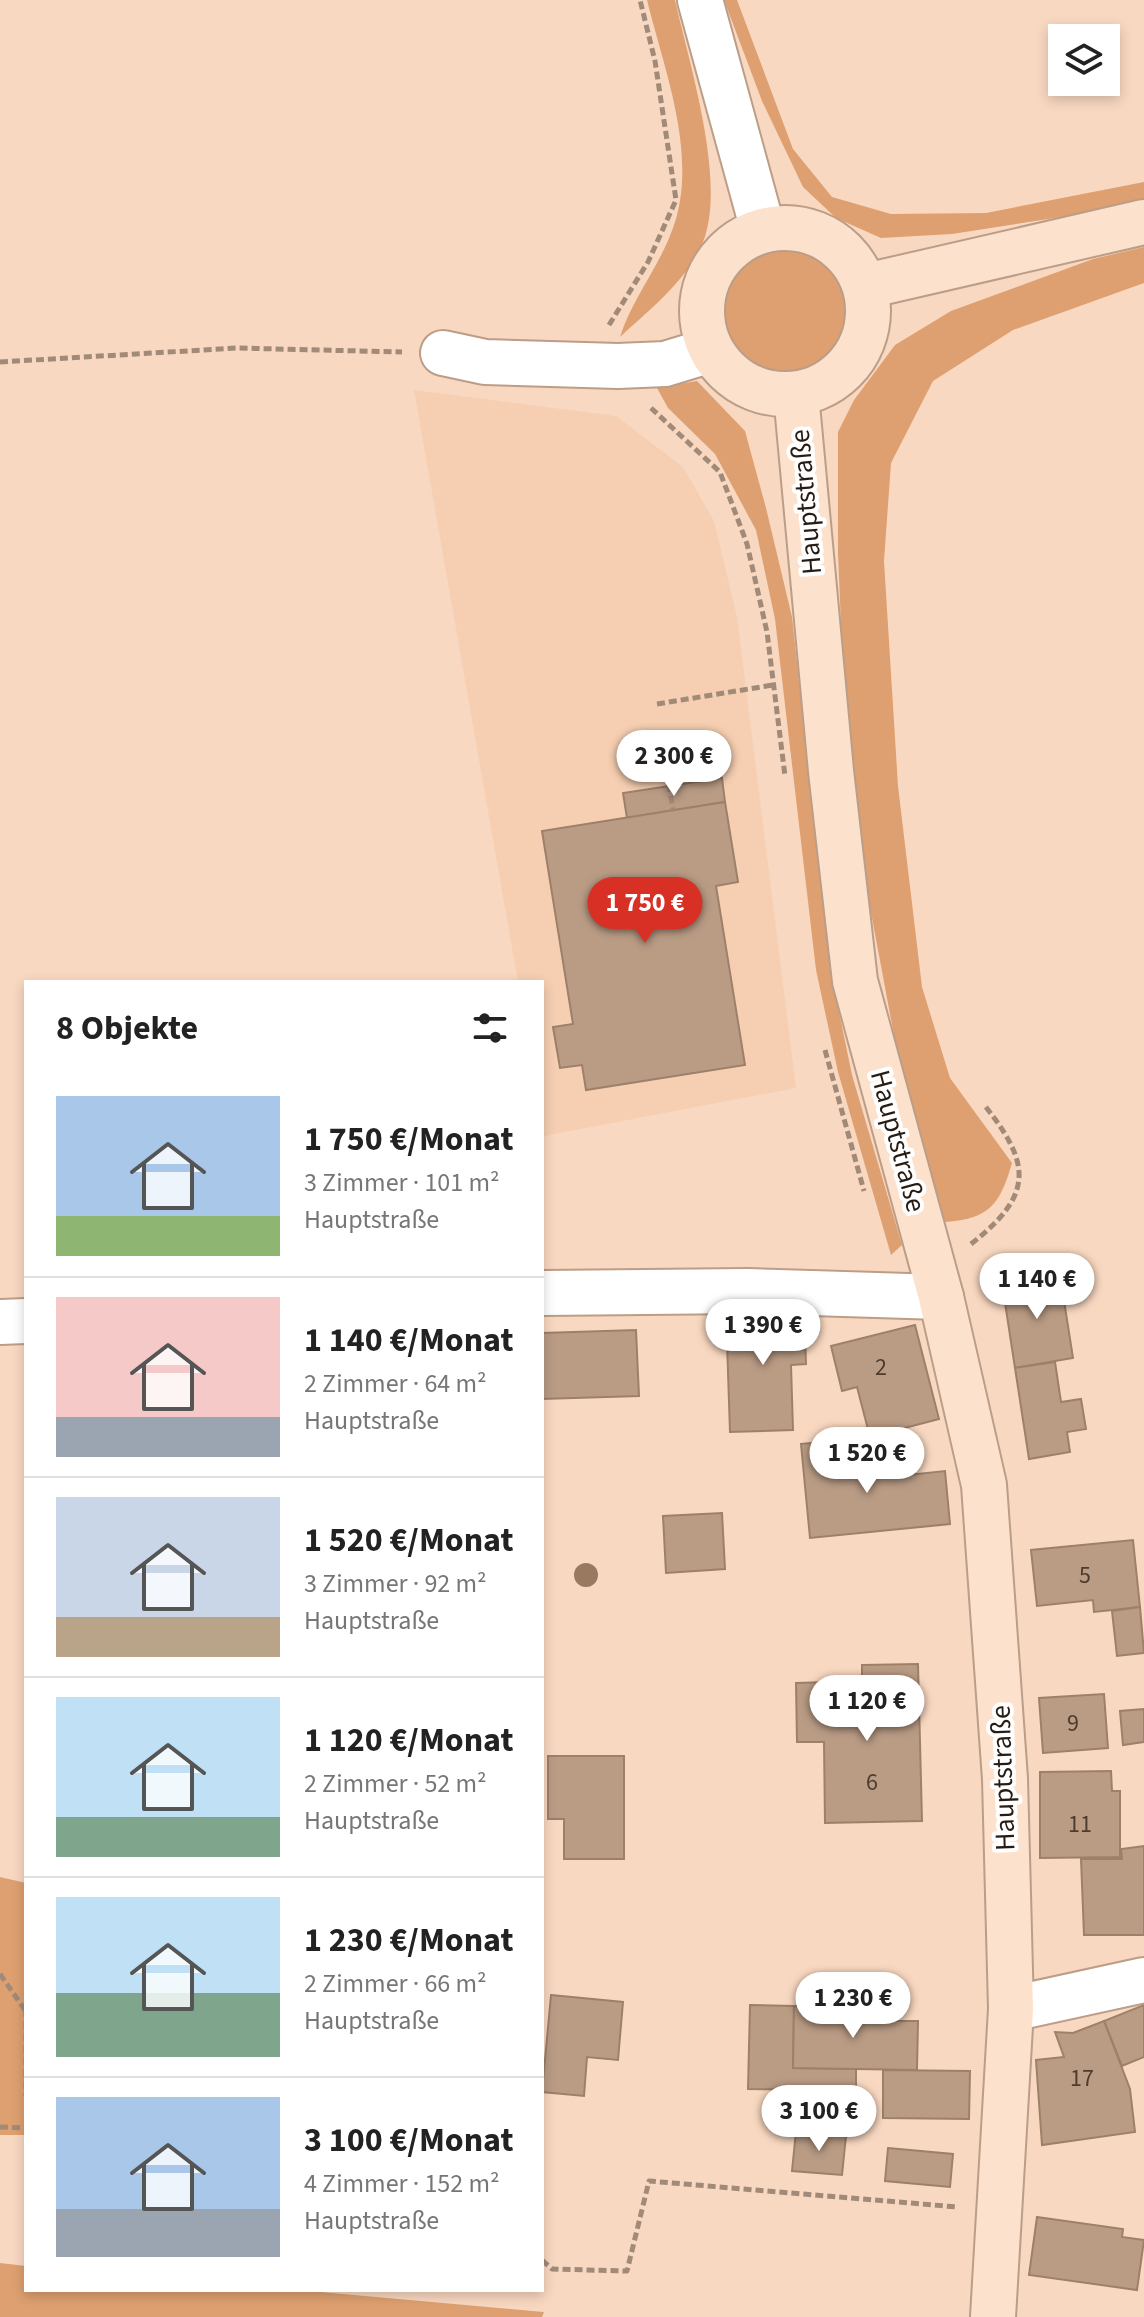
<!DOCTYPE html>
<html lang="de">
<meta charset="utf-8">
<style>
body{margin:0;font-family:"Source Sans 3",sans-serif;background:#f2f2f2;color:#222;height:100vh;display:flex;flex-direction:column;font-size:30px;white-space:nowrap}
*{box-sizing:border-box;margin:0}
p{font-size:26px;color:#767676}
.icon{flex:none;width:44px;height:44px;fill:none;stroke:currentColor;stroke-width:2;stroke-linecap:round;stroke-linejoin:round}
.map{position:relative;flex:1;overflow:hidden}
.details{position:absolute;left:24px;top:980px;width:520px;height:1312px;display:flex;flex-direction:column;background:#fff;border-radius:0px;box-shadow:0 4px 12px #0003}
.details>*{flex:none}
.fabs{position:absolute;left:1048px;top:24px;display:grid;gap:16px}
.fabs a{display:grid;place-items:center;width:72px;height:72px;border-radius:0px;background:#fff;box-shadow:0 4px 12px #0003;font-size:40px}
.price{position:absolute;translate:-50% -68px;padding:0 18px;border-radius:28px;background:#fff;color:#222;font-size:26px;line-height:52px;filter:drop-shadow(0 2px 4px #0008)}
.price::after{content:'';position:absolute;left:50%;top:48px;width:24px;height:18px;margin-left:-12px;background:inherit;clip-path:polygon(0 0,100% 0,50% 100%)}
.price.current{background:#d93025;color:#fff}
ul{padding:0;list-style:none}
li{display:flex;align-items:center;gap:24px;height:200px;padding:0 32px}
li+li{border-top:2px solid #e0e0e0}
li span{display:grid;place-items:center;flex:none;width:224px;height:160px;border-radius:0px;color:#555}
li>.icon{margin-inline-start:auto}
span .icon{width:96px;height:96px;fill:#fffc;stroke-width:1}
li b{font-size:34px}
h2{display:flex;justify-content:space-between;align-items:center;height:96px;padding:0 32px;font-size:34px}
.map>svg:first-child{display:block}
</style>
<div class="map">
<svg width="1144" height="2317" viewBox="0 0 1144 2317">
<rect width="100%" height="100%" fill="#f9d8c1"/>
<!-- built -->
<path fill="#f6cfb2" d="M414,390L616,416L683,467L714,521L737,617L796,1088L544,1136L542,982H518Z"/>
<!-- green -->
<g fill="#dea070">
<path d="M647,0H675C689,62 722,168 707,229C698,272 650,309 620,337C633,296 662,264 675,222C697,152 664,69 647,0Z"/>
<path d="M724,0H737L793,149L832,197L891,214L986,213L1144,182V204L952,234L881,238L836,218L803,187L762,101Z"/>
<path d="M1144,247V283L1013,330L933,381L891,463L884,561L898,786L922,987L950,1078L1012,1163C1000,1204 990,1219 945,1222L899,1062L869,902L845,721L838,553V432L854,400L895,345L951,311L1093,259Z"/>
<circle cx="786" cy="312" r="63"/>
<path d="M697,381L745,431L766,508L792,617L831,973L852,1075L902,1245L891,1255L838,1072L816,970L775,619L756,530L715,454L668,408L657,388Z"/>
<path d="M0,1877L26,1883V2135H0Z"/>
<path d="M0,2263L26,2266V2290H298L544,2312L542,2317H0Z"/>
</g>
<!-- building -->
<g fill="#ba9c85" stroke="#9e806a" stroke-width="2">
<path d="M722,778L725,802L627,818L623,793Z"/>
<path d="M725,802L738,882L716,886L745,1065L586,1090L582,1065L560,1068L553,1027L573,1024L542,831Z"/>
<path d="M1060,1275L1073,1358L1015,1368L1002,1283Z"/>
<path d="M804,1308L806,1364L791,1365L793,1430L730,1432L726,1312Z"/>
<path d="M915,1325L939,1419L870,1437L857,1387L842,1391L831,1346Z"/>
<path d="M636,1330L639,1396L542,1399V1333Z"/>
<path d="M1055,1362L1061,1402L1081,1399L1086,1429L1067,1432L1070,1452L1029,1459L1015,1368Z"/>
<path d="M856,1439L860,1480L945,1471L950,1524L810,1538L801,1444Z"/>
<path d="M722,1513L725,1569L666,1573L663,1516Z"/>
<path d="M1133,1540L1140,1607L1094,1612L1093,1600L1037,1606L1031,1550Z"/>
<path d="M1140,1607L1144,1653L1117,1656L1112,1611Z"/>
<path d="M918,1664L922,1821L825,1823L824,1742H797L796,1683L862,1681V1665Z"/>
<path d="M1104,1694L1108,1748L1043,1753L1039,1698Z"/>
<path d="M1144,1709V1742L1123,1745L1120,1711Z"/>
<path d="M548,1756H624V1859H564V1819H548Z"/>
<path d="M1111,1771L1112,1791H1120V1857L1040,1858V1772Z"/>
<path d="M1144,1846V1935H1084L1081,1859H1122L1121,1849Z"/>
<path d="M551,1995L623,2002L618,2060L587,2057L584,2096L542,2092Z"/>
<path d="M750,2005L794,2006L793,2068L856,2069V2090L748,2089Z"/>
<path d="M1144,2005V2057L1122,2066L1104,2021Z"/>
<path d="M794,2006L881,2007V2021H918L917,2070L793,2068Z"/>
<path d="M1104,2021L1130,2089L1135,2132L1042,2145L1036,2060L1064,2057L1055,2032L1073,2033Z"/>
<path d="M883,2070L970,2071L969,2119L883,2118Z"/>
<path d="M796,2131L846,2136L842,2175L792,2171Z"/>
<path d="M888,2148L953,2154L950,2187L885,2181Z"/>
<path d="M1037,2217L1123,2229L1122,2237L1144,2240L1137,2290L1029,2275Z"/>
</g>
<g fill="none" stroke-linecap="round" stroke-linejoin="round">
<defs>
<g id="minor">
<path d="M443,353L485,362L618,366L665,364L711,350"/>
<path d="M542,1293L748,1291L941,1297"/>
<path d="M0,1322L26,1321"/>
<path d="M1011,2009L1144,1980"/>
</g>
<path id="tertiary" d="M700,0L763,230"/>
<g id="secondary">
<circle cx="785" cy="311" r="83"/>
<path d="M866,286L1144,222"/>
<path d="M796,394L831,771L855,981L941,1297L984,1485L1005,1779L1011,2009L993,2317"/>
</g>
</defs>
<!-- minor casing -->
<use href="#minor" stroke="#bc9d87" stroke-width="48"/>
<!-- tertiary casing -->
<use href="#tertiary" stroke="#bc9d87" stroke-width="48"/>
<!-- secondary casing -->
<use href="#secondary" stroke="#bc9d87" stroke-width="48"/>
<!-- path -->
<g stroke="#a28a79" stroke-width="5" stroke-dasharray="8 4" stroke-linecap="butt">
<path d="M609,325L648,262L676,200L655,61L640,0"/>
<path d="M0,362L237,348L402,352"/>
<path d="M651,408L720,472L747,544L767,632L785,776"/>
<path d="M657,704L773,685"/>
<path d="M665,760L673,810"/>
<path d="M825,1050L864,1191"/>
<path d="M971,1244C1032,1196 1033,1166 985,1106"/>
<path d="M0,1974L25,2010"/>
<path d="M26,2009V2096"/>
<path d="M0,2127L26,2128"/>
<path d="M542,2260L552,2269L627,2271L649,2181L957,2207"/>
</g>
<!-- minor -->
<use href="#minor" stroke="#fff" stroke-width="44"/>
<!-- tertiary -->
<use href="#tertiary" stroke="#fff" stroke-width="44"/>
<!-- secondary -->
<use href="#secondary" stroke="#fce2cd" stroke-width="44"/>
</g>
<!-- trees -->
<circle fill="#997960" cx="586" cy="1575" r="12"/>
<g text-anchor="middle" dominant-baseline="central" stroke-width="8" stroke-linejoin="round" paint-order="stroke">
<!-- number labels -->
<g font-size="24" fill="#4c3c30">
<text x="881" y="1367">2</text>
<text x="1085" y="1575">5</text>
<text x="1073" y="1723">9</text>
<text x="872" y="1782">6</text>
<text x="1080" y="1824">11</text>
<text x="1082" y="2078">17</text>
</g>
<!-- street labels -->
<g font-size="28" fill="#271c13" stroke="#fff">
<text transform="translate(806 502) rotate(-95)">Hauptstraße</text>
<text transform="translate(898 1141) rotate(75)">Hauptstraße</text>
<text transform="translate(1003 1778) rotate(-92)">Hauptstraße</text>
</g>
</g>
</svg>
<div class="fabs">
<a><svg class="icon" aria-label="layers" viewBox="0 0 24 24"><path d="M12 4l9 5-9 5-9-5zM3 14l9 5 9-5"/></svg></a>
</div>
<b class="price" style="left:674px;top:798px">2 300 €</b>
<b class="price current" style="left:645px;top:945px">1 750 €</b>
<b class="price" style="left:1037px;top:1321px">1 140 €</b>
<b class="price" style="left:763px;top:1367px">1 390 €</b>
<b class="price" style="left:867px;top:1495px">1 520 €</b>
<b class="price" style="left:867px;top:1743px">1 120 €</b>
<b class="price" style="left:853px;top:2040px">1 230 €</b>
<b class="price" style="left:819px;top:2153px">3 100 €</b>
<section class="details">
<h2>8 Objekte<svg class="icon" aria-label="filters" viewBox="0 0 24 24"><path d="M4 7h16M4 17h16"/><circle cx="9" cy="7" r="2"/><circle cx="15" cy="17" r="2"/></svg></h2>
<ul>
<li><span style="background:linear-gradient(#a9c7e8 75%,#8fb573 0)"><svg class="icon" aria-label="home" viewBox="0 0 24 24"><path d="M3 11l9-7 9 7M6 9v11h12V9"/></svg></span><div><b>1 750 €/Monat</b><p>3 Zimmer · 101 m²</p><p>Hauptstraße</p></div></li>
<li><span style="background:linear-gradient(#f6c9c9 75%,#9aa5b1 0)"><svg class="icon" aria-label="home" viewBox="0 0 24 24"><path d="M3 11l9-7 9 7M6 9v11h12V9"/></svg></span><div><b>1 140 €/Monat</b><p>2 Zimmer · 64 m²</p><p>Hauptstraße</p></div></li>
<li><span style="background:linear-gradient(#c9d6e8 75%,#b9a48a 0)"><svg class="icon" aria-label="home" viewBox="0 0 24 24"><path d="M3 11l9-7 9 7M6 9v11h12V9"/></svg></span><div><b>1 520 €/Monat</b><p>3 Zimmer · 92 m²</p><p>Hauptstraße</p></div></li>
<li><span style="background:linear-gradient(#bfe0f5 75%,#7fa58c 0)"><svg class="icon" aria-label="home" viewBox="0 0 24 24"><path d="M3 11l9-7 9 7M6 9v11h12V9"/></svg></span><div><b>1 120 €/Monat</b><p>2 Zimmer · 52 m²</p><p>Hauptstraße</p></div></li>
<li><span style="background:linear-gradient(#bfe0f5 60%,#7fa58c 0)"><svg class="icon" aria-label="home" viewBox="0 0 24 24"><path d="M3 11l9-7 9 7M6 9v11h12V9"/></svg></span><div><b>1 230 €/Monat</b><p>2 Zimmer · 66 m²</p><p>Hauptstraße</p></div></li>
<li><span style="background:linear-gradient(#a9c7e8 70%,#9aa5b1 0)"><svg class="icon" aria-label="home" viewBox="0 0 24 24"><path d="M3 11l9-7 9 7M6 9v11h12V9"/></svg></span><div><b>3 100 €/Monat</b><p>4 Zimmer · 152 m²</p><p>Hauptstraße</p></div></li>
</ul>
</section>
</div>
